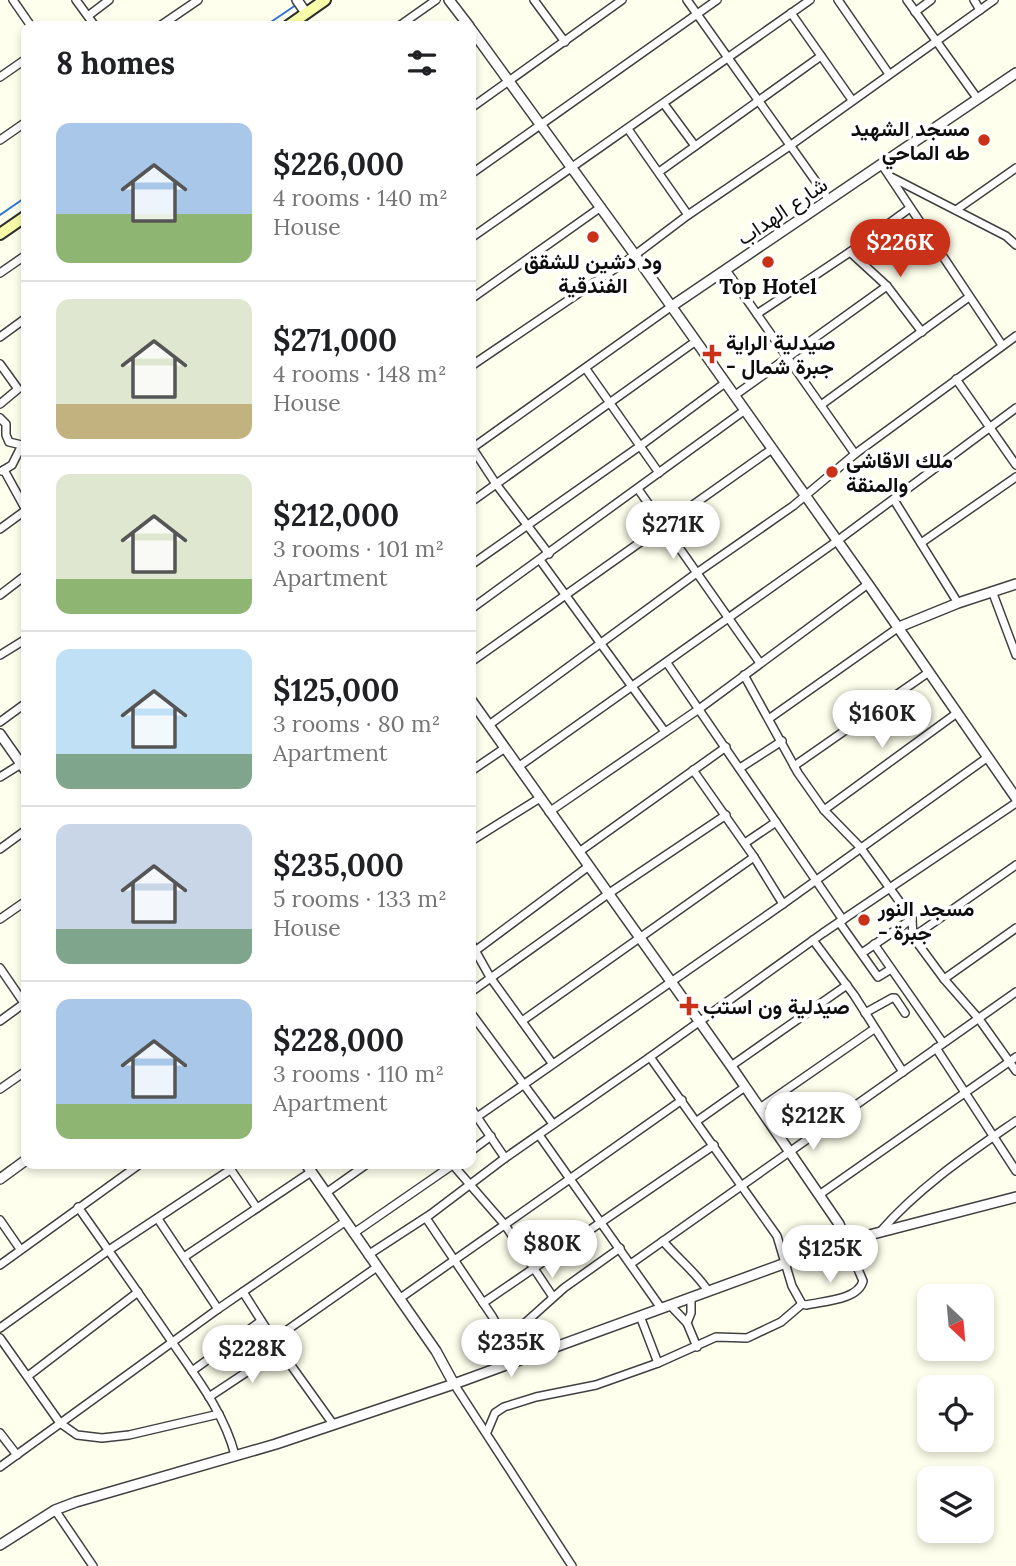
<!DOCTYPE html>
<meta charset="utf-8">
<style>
body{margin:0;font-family:Lora,Vazirmatn,serif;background:#f6f6f6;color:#202124;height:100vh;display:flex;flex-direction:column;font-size:26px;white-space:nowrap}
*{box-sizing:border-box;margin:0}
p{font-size:23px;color:#757577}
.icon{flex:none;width:38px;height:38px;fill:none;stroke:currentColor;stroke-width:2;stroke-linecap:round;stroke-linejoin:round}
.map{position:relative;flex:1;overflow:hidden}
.panel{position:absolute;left:21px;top:21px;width:455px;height:1148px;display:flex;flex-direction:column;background:#fff;border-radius:14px;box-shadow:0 4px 10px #0003}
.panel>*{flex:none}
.needle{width:46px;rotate:154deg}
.controls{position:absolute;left:917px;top:1284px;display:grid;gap:14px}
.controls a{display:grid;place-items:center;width:77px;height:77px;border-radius:14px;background:#fff;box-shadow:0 4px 10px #0003;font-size:35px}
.price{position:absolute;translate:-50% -60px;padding:0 16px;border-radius:24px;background:#fff;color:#222;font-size:23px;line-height:46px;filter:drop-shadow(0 2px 4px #0008)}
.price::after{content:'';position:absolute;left:50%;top:42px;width:21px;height:16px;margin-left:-10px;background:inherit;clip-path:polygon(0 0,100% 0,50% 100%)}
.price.current{background:#c93119;color:#fff}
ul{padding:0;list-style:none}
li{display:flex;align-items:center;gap:21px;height:175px;padding:0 35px}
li+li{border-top:2px solid #e0e0e0}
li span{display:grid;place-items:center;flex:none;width:196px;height:140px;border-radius:14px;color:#555}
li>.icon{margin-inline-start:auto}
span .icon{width:84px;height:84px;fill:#fffc;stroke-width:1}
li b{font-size:30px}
h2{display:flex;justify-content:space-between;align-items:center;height:84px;padding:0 35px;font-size:30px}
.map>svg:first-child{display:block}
</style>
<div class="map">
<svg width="1016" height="1566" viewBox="0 0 1016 1566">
<rect width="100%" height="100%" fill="#ffffed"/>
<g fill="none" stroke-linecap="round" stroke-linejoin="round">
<!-- stream -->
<g stroke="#2e75d9" stroke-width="2">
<path d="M265,26L296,5"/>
<path d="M0,215L26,197"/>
</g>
<defs>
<g id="minor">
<path d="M13,0L31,26"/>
<path d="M76,0L95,26"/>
<path d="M534,0L565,42"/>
<path d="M687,0L829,200"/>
<path d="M838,0L889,74"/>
<path d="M907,0L977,98"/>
<path d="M974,0L980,10"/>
<path d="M915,12L931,0"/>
<path d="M791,13L852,100"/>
<path d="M88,16L109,0"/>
<path d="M160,26L198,0"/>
<path d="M399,26L436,0"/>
<path d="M0,77L26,59"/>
<path d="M664,104L695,146"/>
<path d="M471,108L622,0"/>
<path d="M628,129L688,215"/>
<path d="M0,140L26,122"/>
<path d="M882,165L1002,345"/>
<path d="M659,172L821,56"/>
<path d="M471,174L717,0"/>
<path d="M891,177L1006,236L1016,245"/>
<path d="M956,210L1016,168"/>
<path d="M471,238L810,0"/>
<path d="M850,252L887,286L922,332"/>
<path d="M726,270L855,454"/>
<path d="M0,273L26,255"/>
<path d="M471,299L601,207"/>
<path d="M757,314L850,252L910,208"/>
<path d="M0,337L26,318"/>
<path d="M0,364L18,389L0,404"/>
<path d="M471,366L635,255L688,215L791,145L994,0"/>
<path d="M586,369L659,473"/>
<path d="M956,379L1016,465"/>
<path d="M25,388L26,390"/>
<path d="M734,396L887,286"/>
<path d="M821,405L969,297"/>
<path d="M0,418L6,424V435L9,442L26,446"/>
<path d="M471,446L496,484L549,554"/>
<path d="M471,449L672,306"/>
<path d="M4,470L26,510"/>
<path d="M2,471L12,465L22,445"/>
<path d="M638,489L760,663"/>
<path d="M894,500L958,603"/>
<path d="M471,502L696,341"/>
<path d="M0,529L26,510"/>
<path d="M921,543L1016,477"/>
<path d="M540,560L665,732"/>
<path d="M471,565L640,446L725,383"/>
<path d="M992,591L1016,655"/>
<path d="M0,595L26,575"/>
<path d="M471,609L745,410"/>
<path d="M0,655L26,639"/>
<path d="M471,662L772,449"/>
<path d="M667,663L843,920"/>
<path d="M744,675L798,773L824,810L860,847L912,919L913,937L944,979L979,1019L1016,1071"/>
<path d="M770,718L899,627"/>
<path d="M0,722L26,703"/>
<path d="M489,725L698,572L793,506L855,454L1016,336"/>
<path d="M794,766L929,672"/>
<path d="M518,767L837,541L1016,408"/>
<path d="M740,768L782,741"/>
<path d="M693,770L754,857L783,904"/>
<path d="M471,771L505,748"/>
<path d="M0,777L21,764"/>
<path d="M824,810L957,713"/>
<path d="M549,812L699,709L868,584"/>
<path d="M471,841L540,798"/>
<path d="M745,843L776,822"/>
<path d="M0,849L26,830"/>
<path d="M579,852L726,747"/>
<path d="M0,919L26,901"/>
<path d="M839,922L878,977L891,969"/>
<path d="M913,937L1016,865"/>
<path d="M813,940L854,995L903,1072"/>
<path d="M471,943L490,977L552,1063"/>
<path d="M874,944L943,1043"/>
<path d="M862,953L912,919"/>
<path d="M471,954L589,866"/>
<path d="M0,968L26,1006"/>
<path d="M944,979L1016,928"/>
<path d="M471,992L608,894L726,815"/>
<path d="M471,1013L553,1124"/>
<path d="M865,1013L892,998H895L905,1013"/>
<path d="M0,1021L26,1002"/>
<path d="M522,1021L754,857"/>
<path d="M936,1048L1016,1171"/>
<path d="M650,1057L777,1236L792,1286L802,1304L806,1305C824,1301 858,1300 863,1281L846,1241"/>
<path d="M731,1066L847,985"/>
<path d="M0,1089L26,1071"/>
<path d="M471,1108L505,1158"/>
<path d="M760,1108L874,1029"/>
<path d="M477,1117L783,904L988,757"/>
<path d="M697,1121L745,1087"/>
<path d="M539,1135L661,1308"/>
<path d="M471,1151L491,1136"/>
<path d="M227,1164L257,1208"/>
<path d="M453,1165L505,1225L553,1297"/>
<path d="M326,1193L367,1164"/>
<path d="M819,1195L1016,1057"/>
<path d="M78,1207C109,1251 140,1295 170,1339C195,1376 224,1412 235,1455"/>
<path d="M426,1218L492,1316L517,1361"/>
<path d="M158,1219L218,1309"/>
<path d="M0,1220L20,1249"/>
<path d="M880,1232C919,1187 967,1155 1016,1121"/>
<path d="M354,1233L454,1164"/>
<path d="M663,1241C677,1258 696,1272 708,1291"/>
<path d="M368,1255L431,1214L505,1158L650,1057L823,933L1016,803"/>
<path d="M184,1257L311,1172"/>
<path d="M632,1263L1016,992"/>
<path d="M0,1265L140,1164"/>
<path d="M243,1292L280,1350L333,1424"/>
<path d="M399,1299L682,1100"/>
<path d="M483,1303L714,1145"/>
<path d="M670,1305L687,1323L697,1347"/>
<path d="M640,1316L658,1363"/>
<path d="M687,1323L691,1313V1297"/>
<path d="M0,1328L109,1250L230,1170"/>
<path d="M0,1338L60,1423L77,1435L102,1438L129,1435L219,1414"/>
<path d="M273,1340L377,1267"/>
<path d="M506,1340L564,1288L620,1248"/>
<path d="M192,1371L261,1321"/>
<path d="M28,1376L138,1292"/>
<path d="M454,1384L572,1566"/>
<path d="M209,1397L280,1350"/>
<path d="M487,1432L495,1413L504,1407L536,1397L596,1385L658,1363L716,1337L747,1338L781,1322L802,1304"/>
<path d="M0,1433L17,1455"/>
<path d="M0,1467L218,1309L346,1221"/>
<path d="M55,1510L93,1566"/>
</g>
<g id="tertiary">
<path d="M297,0L306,13"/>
<path d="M449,0L469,26"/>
<path d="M471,29L635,255L868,584L1016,798"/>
<path d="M672,306L1016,73"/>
<path d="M899,627L958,603L1016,584"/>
<path d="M471,700L731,1066L839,1224L846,1241"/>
<path d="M0,734L26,771"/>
<path d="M306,1164L436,1351L454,1384"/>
<path d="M0,1179L26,1160"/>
<path d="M0,1545L55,1510L76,1502L276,1444L454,1384L846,1241L1016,1197"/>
</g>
<g id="secondary">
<path d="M288,26L325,0"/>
<path d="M0,234L26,216"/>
</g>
</defs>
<!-- minor casing -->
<use href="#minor" stroke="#404040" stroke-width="10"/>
<!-- tertiary casing -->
<use href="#tertiary" stroke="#404040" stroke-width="12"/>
<!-- secondary casing -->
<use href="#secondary" stroke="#2f2f2f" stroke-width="14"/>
<!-- minor -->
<use href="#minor" stroke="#fff" stroke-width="7"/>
<!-- tertiary -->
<use href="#tertiary" stroke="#fff" stroke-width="9"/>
<!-- secondary -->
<use href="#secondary" stroke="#f9ffa8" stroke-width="10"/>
</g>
<!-- markers -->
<g fill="#c93119" stroke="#fff" stroke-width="2.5">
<circle cx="984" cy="140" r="7"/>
<circle cx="593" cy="237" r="7"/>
<circle cx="768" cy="262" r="7"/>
<path d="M708.5 343.5h7v7h7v7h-7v7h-7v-7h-7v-7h7z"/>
<circle cx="832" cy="472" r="7"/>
<circle cx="864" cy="920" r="7"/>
<path d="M685.5 995.5h7v7h7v7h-7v7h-7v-7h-7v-7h7z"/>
</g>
<g text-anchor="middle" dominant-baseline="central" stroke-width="7" stroke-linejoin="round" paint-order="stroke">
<!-- poi labels -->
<g font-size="21" font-weight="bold" fill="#0d0d0d" stroke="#fff" text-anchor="start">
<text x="970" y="128" text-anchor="end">مسجد الشهيد<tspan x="970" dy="24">طه الماحي</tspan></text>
<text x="593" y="261" text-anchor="middle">ود دشين للشقق<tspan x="593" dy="24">الفندقية</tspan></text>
<text x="768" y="286" text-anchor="middle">Top Hotel</text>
<text x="726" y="342">صيدلية الراية<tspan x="726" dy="24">- جبرة شمال</tspan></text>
<text x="846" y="460">ملك الاقاشي<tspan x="846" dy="24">والمنقة</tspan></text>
<text x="878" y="908">مسجد النور<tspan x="878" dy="24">- جبرة</tspan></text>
<text x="703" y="1006">صيدلية ون استب</text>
</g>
<!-- street labels -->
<g font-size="21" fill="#0d0d0d" stroke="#fff">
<text transform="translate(782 211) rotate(-34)">شارع الهداب</text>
</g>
</g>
</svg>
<div class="controls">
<a><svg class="needle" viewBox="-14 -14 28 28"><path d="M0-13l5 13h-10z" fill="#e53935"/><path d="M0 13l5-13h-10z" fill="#757577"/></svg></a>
<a><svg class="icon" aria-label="locate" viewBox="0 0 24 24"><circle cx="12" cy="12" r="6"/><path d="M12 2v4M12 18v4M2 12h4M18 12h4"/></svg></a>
<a><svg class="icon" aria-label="layers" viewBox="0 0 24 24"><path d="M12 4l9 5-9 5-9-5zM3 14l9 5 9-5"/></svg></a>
</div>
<b class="price current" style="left:900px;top:279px">$226K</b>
<b class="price" style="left:673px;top:561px">$271K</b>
<b class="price" style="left:882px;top:750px">$160K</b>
<b class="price" style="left:813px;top:1152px">$212K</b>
<b class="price" style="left:552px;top:1280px">$80K</b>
<b class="price" style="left:830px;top:1285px">$125K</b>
<b class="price" style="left:511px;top:1379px">$235K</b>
<b class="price" style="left:252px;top:1385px">$228K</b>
<section class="panel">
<h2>8 homes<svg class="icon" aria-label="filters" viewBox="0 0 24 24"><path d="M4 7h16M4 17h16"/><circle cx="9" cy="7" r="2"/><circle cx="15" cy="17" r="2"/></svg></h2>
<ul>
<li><span style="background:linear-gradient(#a9c7e8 65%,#8fb573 0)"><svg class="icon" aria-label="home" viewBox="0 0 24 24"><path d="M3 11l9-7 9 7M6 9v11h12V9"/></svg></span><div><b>$226,000</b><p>4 rooms · 140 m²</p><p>House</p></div></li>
<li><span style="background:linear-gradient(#dfe7d0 75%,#c2b280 0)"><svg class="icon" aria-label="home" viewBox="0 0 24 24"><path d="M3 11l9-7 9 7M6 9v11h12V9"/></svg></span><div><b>$271,000</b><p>4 rooms · 148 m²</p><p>House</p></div></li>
<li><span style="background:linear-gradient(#dfe7d0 75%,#8fb573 0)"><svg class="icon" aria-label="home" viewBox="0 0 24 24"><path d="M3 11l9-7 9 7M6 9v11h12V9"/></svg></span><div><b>$212,000</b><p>3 rooms · 101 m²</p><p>Apartment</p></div></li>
<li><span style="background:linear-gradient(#bfe0f5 75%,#7fa58c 0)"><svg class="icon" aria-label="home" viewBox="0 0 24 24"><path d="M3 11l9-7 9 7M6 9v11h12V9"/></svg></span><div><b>$125,000</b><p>3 rooms · 80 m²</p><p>Apartment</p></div></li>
<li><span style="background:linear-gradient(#c9d6e8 75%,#7fa58c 0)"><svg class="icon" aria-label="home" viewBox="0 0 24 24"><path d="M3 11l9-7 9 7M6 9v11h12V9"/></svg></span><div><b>$235,000</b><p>5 rooms · 133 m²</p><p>House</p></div></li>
<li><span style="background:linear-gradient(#a9c7e8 75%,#8fb573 0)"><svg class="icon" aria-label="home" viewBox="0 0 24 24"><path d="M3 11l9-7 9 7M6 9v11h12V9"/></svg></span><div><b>$228,000</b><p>3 rooms · 110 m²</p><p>Apartment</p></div></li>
</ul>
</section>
</div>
